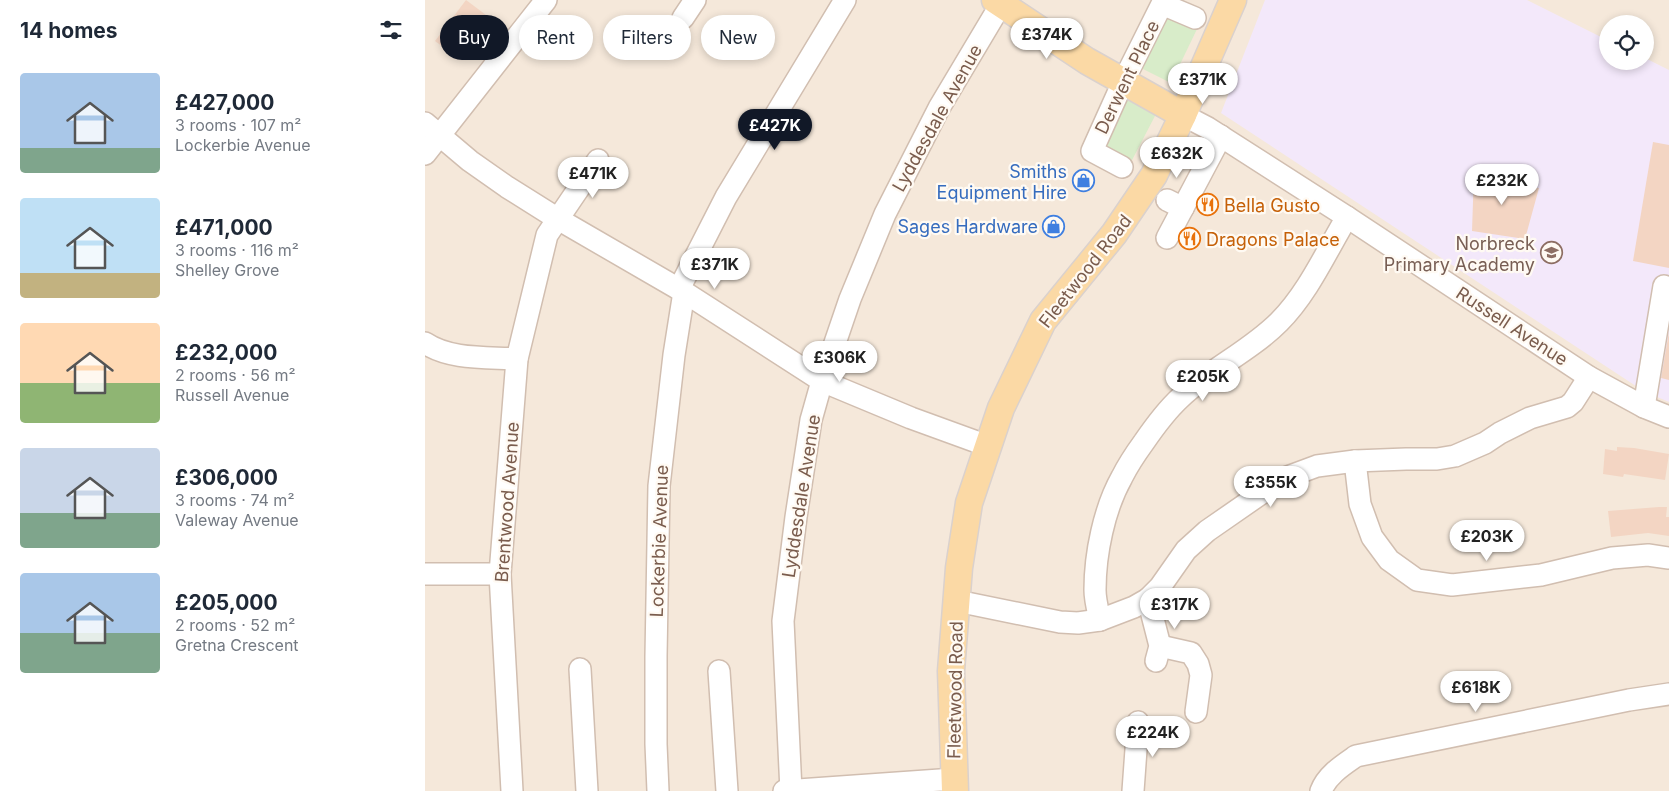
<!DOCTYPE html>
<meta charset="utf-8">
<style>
body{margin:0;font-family:Inter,sans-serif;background:#f2f2f3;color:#1f2937;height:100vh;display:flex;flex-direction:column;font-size:19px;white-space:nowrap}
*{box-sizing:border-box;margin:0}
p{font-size:16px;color:#747a83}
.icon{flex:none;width:28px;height:28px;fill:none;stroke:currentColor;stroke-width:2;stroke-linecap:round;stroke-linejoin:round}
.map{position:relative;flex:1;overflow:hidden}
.side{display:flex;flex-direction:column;background:#fff;width:425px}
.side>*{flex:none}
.top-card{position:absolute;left:15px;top:15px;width:475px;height:45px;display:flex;gap:10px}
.fabs{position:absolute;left:1174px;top:15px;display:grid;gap:10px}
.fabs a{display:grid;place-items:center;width:55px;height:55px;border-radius:50%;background:#fff;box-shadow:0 2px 8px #0003;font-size:25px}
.price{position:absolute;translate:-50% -42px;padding:0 11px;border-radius:18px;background:#fff;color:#222;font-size:16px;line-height:32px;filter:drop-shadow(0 1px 2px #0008)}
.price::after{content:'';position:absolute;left:50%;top:30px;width:15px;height:11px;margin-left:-8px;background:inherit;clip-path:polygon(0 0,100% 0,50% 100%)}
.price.selected{background:#111827;color:#fff}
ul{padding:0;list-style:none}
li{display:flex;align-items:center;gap:15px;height:125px;padding:0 20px}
li span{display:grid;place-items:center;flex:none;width:140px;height:100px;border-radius:5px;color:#555}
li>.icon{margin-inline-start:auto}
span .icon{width:60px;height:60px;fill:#fffc;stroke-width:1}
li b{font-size:21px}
h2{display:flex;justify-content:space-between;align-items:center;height:60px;padding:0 20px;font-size:21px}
.tag{padding:0 18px;border-radius:22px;background:#fff;box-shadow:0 2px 8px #0003;font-size:18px;line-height:45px}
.tag.selected{background:#111827;color:#fff}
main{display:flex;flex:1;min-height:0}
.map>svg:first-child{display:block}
</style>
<main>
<section class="side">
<h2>14 homes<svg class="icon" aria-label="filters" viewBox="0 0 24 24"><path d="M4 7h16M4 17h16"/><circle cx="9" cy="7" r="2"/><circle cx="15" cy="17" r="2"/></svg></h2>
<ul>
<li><span style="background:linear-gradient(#a9c7e8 75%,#7fa58c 0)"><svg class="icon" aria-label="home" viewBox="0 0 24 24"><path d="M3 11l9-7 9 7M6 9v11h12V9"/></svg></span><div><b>£427,000</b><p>3 rooms · 107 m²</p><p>Lockerbie Avenue</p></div></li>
<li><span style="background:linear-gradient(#bfe0f5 75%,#c2b280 0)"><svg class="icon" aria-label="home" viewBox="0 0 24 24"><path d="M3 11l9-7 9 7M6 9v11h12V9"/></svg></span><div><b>£471,000</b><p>3 rooms · 116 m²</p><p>Shelley Grove</p></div></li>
<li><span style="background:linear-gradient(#ffd9b3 60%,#8fb573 0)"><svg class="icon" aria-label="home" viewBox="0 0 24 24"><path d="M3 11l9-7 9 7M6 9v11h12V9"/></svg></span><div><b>£232,000</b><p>2 rooms · 56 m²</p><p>Russell Avenue</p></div></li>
<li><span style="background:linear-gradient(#c9d6e8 65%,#7fa58c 0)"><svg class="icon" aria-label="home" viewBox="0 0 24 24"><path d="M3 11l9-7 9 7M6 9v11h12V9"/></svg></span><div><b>£306,000</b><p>3 rooms · 74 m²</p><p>Valeway Avenue</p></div></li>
<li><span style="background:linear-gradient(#a9c7e8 60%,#7fa58c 0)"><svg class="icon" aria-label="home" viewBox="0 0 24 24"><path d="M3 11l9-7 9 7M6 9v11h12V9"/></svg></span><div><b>£205,000</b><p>2 rooms · 52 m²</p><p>Gretna Crescent</p></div></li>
</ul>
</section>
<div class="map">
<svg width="1244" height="791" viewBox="0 0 1244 791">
<rect width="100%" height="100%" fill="#fdf6ec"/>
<!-- residential -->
<path fill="#f5e8da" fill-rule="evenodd" d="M0,0H1244V791H0ZM1182,24H1220V61H1182Z"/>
<!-- education -->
<path fill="#f3e8fa" d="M840,0H1102L1182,40V61H1220V58L1244,70V402L1220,392L796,113Z"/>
<!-- green -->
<g fill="#d8ecc9">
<path d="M744,18L773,27L746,83L716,68L740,21Z"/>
<path d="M702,100L731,114L705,164L681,147V143Z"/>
</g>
<!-- building -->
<g fill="#f3d5c3">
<path d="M41,0L61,15L30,56L10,41Z"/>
<path d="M1228,142L1244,145V268L1208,261Z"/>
<path d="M1049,172L1080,175L1084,185L1114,188L1100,239L1047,231Z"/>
<path d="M1244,332V380L1236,378Z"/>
<path d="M1192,447L1209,448L1244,454L1240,480L1199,474L1198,477L1178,474L1180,449L1192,451Z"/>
<path d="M1234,507H1242L1241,517H1244V536L1223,533L1186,537L1183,511Z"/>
</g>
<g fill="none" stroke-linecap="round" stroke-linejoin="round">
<defs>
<g id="minor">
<path d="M258,18L270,0"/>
<path d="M758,115L783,128L922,217L1164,377L1219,407L1244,417"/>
<path d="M0,123L45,161L82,187L133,219L259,292L397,381L486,418L563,446"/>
<path d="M0,154L121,0"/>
<path d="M697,167L667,151L698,82L737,4L770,18"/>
<path d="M742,200L758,208"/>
<path d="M742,238L796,136"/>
<path d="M254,289L301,197L420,0"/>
<path d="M0,343C25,360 62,357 92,359"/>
<path d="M1219,407L1239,286"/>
<path d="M930,461L935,504L947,537L964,560L992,580L1027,585L1116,575L1187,558L1223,555L1244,558"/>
<path d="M0,574H75"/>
<path d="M723,599L735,646L731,661"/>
<path d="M532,601L635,622L653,623L675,620L709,607L723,599L735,587L761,550L782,531L857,479L892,466L930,461L981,459H1012L1030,456L1060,443L1075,433L1105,418L1142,407L1148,402L1164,377"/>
<path d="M675,620C673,611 670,600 670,590C670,554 679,509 697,477C703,465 711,453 719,442C730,426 741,411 755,398C785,369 824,352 854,322C883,293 901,252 922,217"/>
<path d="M735,646L766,653L773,664L776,675L771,712"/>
<path d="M155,669L162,791"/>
<path d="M294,671L302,791"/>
<path d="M87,791L75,574L92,359L122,235L173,160"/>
<path d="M233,791L231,744V656L234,486L249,355L259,292"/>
<path d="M359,791L529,779"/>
<path d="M366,791L358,621L371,517L386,420L397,381L425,299L460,214L514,108L576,4"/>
<path d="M708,791L713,722"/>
<path d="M896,791C902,775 918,765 931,756L1204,700L1244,694"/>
</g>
<g id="major">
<path d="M570,0L662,61L758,115"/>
<path d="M530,791L526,671L534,568L544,503L576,408L618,321L689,234L729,175L758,115L808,0"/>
</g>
</defs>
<!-- minor casing -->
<use href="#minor" stroke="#d1beb0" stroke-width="24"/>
<!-- major casing -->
<use href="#major" stroke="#dad1cd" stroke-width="29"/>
<!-- minor -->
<use href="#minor" stroke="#fff" stroke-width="21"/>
<!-- major -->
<use href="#major" stroke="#fbd9a5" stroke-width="26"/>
</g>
<!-- icons -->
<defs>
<symbol id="shop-ring" viewBox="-11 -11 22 22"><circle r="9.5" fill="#fffaf3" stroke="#3f7fe0" stroke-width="1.5"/><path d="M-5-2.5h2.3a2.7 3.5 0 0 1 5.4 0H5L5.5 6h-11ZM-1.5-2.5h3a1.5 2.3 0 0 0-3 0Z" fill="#3f7fe0"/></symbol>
<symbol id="restaurant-ring" viewBox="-11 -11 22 22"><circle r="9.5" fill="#fffaf3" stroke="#e8710a" stroke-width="1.5"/><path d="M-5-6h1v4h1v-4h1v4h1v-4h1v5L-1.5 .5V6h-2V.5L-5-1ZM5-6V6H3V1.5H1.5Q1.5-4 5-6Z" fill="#e8710a"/></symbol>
<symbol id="school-ring" viewBox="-11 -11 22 22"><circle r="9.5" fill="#fffaf3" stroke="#8d6e63" stroke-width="1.5"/><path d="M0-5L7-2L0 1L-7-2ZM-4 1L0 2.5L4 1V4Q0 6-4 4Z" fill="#8d6e63"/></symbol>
</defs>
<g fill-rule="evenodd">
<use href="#shop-ring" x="646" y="168" width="25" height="25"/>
<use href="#restaurant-ring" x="770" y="192" width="25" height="25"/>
<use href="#shop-ring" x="616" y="214" width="25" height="25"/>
<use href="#restaurant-ring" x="752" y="226" width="25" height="25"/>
<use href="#school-ring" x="1114" y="240" width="25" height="25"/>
</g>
<g text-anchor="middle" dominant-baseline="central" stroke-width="4.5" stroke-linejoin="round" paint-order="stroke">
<!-- street labels -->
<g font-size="18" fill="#7a5c4d" stroke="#fffaf3">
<text transform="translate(702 77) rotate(-64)">Derwent Place</text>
<text transform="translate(512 118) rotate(-61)">Lyddesdale Avenue</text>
<text transform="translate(660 271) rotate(-52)">Fleetwood Road</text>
<text transform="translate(1087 326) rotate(33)">Russell Avenue</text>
<text transform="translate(376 496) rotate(-81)">Lyddesdale Avenue</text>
<text transform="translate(82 502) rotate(-86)">Brentwood Avenue</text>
<text transform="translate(234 541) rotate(-88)">Lockerbie Avenue</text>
<text transform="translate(530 690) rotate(-89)">Fleetwood Road</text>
</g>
<!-- shop labels -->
<g font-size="18" fill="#366cbe" stroke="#fffaf3" text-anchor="end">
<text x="642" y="171">Smiths<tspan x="642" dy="21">Equipment Hire</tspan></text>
<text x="613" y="226">Sages Hardware</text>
</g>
<!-- food labels -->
<g font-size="18" fill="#c56008" stroke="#fffaf3" text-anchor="start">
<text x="799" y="205">Bella Gusto</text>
<text x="781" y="239">Dragons Palace</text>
</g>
<!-- education labels -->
<g font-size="18" fill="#785e54" stroke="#fffaf3" text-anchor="end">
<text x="1110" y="243">Norbreck<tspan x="1110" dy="21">Primary Academy</tspan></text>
</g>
</g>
</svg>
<div class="fabs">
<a><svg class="icon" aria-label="locate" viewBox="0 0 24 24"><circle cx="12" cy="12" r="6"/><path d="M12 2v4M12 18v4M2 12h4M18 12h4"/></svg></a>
</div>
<b class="price" style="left:622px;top:60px">£374K</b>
<b class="price" style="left:778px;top:105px">£371K</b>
<b class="price selected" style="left:350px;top:151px">£427K</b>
<b class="price" style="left:752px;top:179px">£632K</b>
<b class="price" style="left:168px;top:199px">£471K</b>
<b class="price" style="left:1077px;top:206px">£232K</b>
<b class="price" style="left:290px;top:290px">£371K</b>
<b class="price" style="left:415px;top:383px">£306K</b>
<b class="price" style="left:778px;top:402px">£205K</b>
<b class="price" style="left:846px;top:508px">£355K</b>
<b class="price" style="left:1062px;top:562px">£203K</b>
<b class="price" style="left:750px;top:630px">£317K</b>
<b class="price" style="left:1051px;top:713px">£618K</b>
<b class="price" style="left:728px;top:758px">£224K</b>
<div class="top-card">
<a class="tag selected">Buy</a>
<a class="tag">Rent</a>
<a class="tag">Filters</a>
<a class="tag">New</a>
</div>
</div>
</main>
